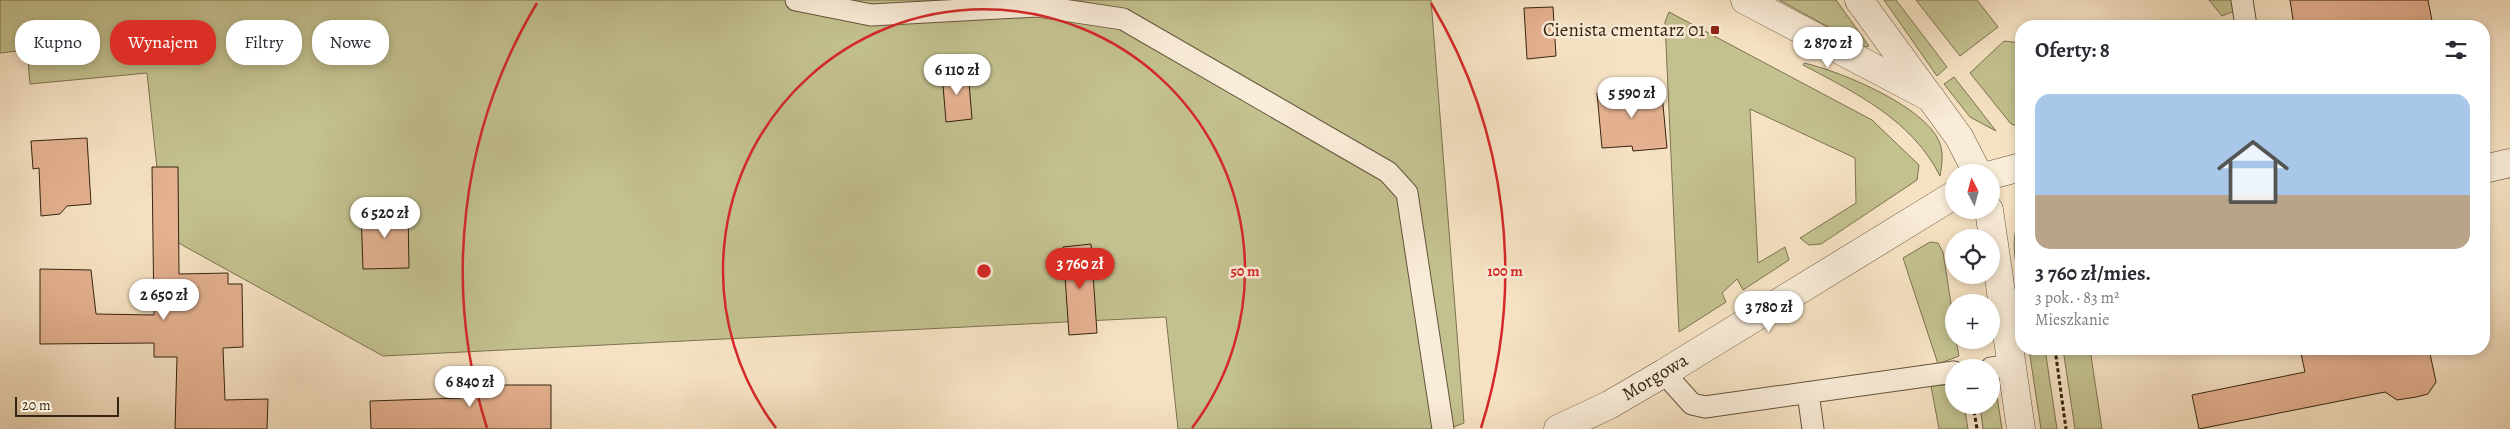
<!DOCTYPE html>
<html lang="pl">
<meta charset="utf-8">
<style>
body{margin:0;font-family:Alegreya,serif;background:#f7f7f7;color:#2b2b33;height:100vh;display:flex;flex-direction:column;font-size:19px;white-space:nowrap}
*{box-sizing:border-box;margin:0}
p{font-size:16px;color:#7c7c81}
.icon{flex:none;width:28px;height:28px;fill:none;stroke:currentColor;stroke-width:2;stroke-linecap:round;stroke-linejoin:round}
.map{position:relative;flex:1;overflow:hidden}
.drawer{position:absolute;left:2015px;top:20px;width:475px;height:335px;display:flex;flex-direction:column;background:#fff;border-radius:20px;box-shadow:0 2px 8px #0003}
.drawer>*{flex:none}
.banner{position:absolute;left:15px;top:20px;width:475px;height:45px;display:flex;gap:10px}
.needle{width:32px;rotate:354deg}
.tools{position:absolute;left:1945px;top:164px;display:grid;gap:10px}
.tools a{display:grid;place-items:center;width:55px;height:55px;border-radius:50%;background:#fff;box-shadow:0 2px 8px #0003;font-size:25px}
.scale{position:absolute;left:15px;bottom:12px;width:104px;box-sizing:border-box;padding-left:5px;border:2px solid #35240f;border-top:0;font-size:14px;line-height:18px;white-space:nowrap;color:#35240f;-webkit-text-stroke:4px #f9ecd8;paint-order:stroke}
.price{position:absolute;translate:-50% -42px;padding:0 11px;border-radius:18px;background:#fff;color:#222;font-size:16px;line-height:32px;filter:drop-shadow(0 1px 2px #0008)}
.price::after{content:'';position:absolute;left:50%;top:30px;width:15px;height:11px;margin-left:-8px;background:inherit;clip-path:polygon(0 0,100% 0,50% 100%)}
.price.selected{background:#d93025;color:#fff}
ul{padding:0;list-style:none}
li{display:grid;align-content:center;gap:10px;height:265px;padding:0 20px}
li span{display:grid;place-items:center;height:155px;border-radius:15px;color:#555}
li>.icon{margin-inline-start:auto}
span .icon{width:90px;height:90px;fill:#fffc;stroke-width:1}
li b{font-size:21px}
h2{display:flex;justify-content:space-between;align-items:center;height:60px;padding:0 20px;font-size:21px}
.pill{padding:0 18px;border-radius:20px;background:#fff;box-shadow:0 2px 8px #0003;font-size:18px;line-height:45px}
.pill.selected{background:#d93025;color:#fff}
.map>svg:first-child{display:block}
</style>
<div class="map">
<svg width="2510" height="429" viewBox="0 0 2510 429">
<rect width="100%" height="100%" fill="#f6e2c3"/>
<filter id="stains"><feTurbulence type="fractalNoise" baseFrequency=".004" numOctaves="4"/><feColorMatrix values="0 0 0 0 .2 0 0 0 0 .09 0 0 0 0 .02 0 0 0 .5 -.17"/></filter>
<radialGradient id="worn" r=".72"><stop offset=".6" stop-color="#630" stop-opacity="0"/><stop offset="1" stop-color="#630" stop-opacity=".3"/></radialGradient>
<!-- green -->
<g fill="#c3c18f" stroke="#7c724f">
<path d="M0,0H1431L1464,423L1448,429H1178L1166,317L383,356L164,235L147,73L30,84L27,50L0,53Z"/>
<path d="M1779,0H1836L1869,46L1865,47Z"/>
<path d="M1884,0H1896L1947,67L1937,76Z"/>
<path d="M1916,0H1977L1998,27L1960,56Z"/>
<path d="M2209,0H2232L2234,11L2222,16Z"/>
<path d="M1669,12L1872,120L1919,165L1917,180L1821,244L1809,245L1800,238L1856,203L1855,158L1750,109L1758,263L1785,247L1789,260L1743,290L1737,279L1722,293L1726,302L1679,332L1665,22Z"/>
<path d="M2004,41L2021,43V127L2011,124L1970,73Z"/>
<path d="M1804,63C1840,71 1924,106 1939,141C1944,153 1942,164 1940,176C1912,120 1856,93 1803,65Z"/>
<path d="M1954,77L1996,131L1970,117L1944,84Z"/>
<path d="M2021,216V292C2017,267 2008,240 2021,216Z"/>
<path d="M1930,242L1938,243L1943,252L1954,323V340H1956L1959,356L1938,364L1903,258Z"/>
<path d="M2029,349H2045L2057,429H2041Z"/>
<path d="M2063,349H2090L2102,429H2075Z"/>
<path d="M1954,384V405H1964L1968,429H1939L1931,386Z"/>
<path d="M1991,393L1997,396L2002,429H1983L1980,405H1991Z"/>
</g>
<!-- building -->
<g fill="#e5b291" stroke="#35240f">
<path d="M2290,0H2428L2433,26H2294Z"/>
<path d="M1553,7L1556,56L1527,59L1524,8Z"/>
<path d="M968,70L972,119L946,122L942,73Z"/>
<path d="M1644,83L1645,95L1662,94L1667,148L1633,151L1632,146L1602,148L1597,93L1619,92V85Z"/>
<path d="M87,138L91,204L67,206L60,214L41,216L39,168L33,169L31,141Z"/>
<path d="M152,167H178L179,274L228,273V284H242L243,347L223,348L225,400L268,399L267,429H175L177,357H154V343L40,344V269L91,270L96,314L154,315Z"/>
<path d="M408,210L409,268L363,269L361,211Z"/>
<path d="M1091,244L1097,333L1069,335L1063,247Z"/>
<path d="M2300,349H2429L2436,382L2428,394L2416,397L2397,400L2385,392L2199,429L2192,395L2305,372Z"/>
<path d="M461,371H494V385H551V429H371L370,401L461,398Z"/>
</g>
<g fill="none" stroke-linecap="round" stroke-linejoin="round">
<defs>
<g id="lane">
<path d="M796,0L871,15L1037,6L1123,19L1388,172L1407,193L1443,429"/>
<path d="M2242,0L2246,26"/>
<path d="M1991,368L2011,365"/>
<path d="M1664,373L1692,404L1705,407L1954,372"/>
<path d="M1808,393L1813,429"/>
</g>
<g id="street">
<path d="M1745,0L1931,98"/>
<path d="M1859,0L1959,137L1977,172"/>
<path d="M2484,169L2510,163"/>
<path d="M1991,175L2021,167"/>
<path d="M1989,210L2021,429"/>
<path d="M1558,429L1609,405L1664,373L1954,195"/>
</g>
</defs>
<!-- lane casing -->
<use href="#lane" stroke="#65543c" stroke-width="23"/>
<!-- street casing -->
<use href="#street" stroke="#65543c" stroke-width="29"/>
<!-- path -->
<g stroke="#35240f" stroke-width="3" stroke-dasharray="4 2.5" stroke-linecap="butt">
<path d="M2055,349L2066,429"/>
<path d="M1973,405L1977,429"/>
</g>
<!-- lane -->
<use href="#lane" stroke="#f9ecd8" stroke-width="21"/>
<!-- street -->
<use href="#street" stroke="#f9ecd8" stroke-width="28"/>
</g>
<!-- distance rings -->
<g fill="none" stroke="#d62828" stroke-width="2.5">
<path d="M776 428A261 261 0 1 1 1192 428"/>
<path d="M487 428A521 521 0 0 1 537 3M1431 3A521 521 0 0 1 1481 428"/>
</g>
<!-- markers -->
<rect fill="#8f2418" stroke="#f9ecd8" stroke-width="2" x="1710" y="25" width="10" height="10" rx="2.5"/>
<g text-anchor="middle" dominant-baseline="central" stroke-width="5" stroke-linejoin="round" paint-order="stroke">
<!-- poi labels -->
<g font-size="19" fill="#35240f" stroke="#f9ecd8" text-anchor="end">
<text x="1705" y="30">Cienista cmentarz 01</text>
</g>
<!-- street labels -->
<g font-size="19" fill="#35240f" stroke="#f9ecd8">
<text transform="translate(1655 377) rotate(-31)">Morgowa</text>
</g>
</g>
<circle cx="984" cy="271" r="8" fill="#d62828" stroke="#f9ecd8" stroke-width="2.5"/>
<g font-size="15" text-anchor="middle" font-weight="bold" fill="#d62828" stroke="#f9ecd8" stroke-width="5" stroke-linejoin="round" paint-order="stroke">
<text x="1245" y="276">50 m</text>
<text x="1505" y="276">100 m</text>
</g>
<rect width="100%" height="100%" filter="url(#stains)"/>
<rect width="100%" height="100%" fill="url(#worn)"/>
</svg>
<div class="tools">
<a><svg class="needle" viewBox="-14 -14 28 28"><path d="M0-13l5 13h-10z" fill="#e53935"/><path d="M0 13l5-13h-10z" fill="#7c7c81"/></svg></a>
<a><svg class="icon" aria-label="locate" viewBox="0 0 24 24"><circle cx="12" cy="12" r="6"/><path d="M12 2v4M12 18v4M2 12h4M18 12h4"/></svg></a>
<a>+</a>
<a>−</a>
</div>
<div class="scale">20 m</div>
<b class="price" style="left:1828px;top:69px">2 870 zł</b>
<b class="price" style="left:957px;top:96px">6 110 zł</b>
<b class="price" style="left:1632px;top:119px">5 590 zł</b>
<b class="price" style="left:385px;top:239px">6 520 zł</b>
<b class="price selected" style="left:1080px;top:290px">3 760 zł</b>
<b class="price" style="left:164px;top:321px">2 650 zł</b>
<b class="price" style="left:1769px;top:333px">3 780 zł</b>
<b class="price" style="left:470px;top:408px">6 840 zł</b>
<div class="banner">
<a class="pill">Kupno</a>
<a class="pill selected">Wynajem</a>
<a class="pill">Filtry</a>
<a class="pill">Nowe</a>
</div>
<section class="drawer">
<h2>Oferty: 8<svg class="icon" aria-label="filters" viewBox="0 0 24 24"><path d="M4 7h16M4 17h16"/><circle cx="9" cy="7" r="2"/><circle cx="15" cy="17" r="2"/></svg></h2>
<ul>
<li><span style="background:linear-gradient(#a9c7e8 65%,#b9a48a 0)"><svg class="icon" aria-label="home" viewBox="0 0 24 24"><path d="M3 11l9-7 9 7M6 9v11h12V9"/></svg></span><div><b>3 760 zł/mies.</b><p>3 pok. · 83 m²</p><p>Mieszkanie</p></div></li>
</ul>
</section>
</div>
